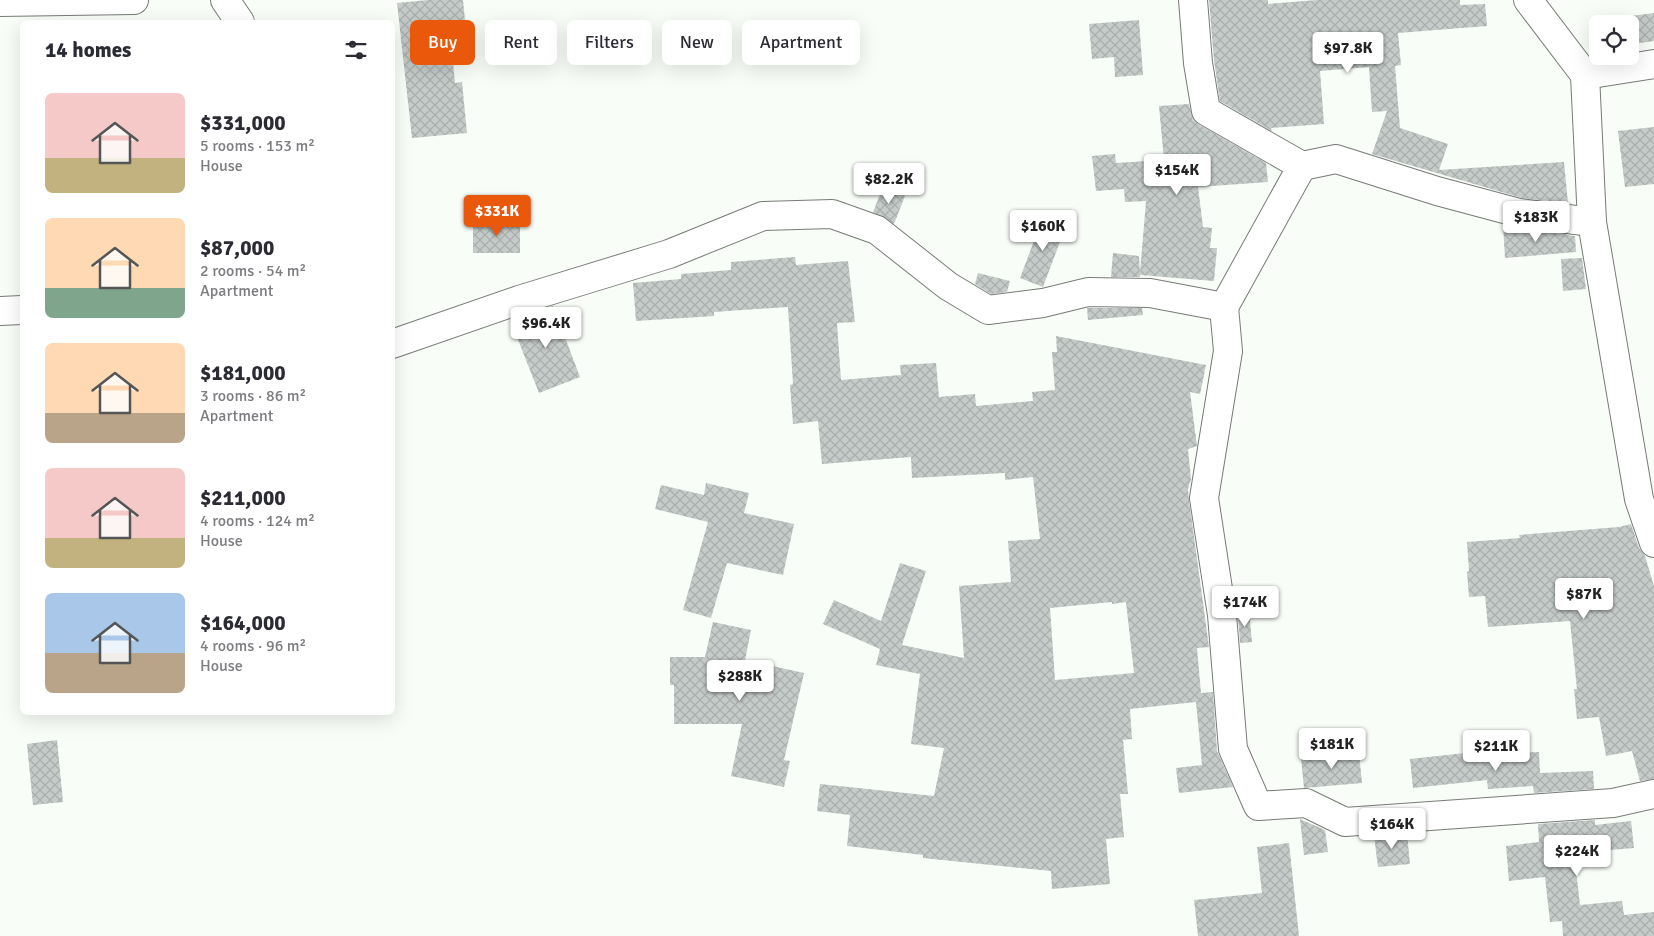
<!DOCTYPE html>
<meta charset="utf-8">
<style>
body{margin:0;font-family:Signika,sans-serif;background:#f2f2f3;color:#2b2b33;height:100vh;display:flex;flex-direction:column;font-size:19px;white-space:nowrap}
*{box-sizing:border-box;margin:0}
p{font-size:16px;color:#7c7c81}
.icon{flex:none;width:28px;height:28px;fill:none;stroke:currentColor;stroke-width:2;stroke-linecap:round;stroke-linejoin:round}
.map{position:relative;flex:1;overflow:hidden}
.side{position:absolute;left:20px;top:20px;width:375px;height:695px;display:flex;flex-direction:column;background:#fff;border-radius:8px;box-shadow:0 5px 20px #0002}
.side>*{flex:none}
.banner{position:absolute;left:410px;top:20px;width:475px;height:45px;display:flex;gap:10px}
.controls{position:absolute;left:1589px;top:15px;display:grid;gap:10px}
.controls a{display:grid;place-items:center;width:50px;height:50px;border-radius:8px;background:#fff;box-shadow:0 5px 20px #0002;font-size:25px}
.price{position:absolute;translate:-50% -42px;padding:0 11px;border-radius:5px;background:#fff;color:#222;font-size:16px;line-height:32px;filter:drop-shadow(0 1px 2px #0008)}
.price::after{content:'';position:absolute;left:50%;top:30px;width:15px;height:11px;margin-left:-8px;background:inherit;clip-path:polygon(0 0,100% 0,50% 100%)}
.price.current{background:#ea580c;color:#fff}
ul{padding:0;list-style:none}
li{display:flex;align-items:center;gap:15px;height:125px;padding:0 25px}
li span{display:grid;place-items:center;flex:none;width:140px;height:100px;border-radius:8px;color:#555}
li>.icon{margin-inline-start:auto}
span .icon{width:60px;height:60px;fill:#fffc;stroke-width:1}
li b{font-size:21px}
h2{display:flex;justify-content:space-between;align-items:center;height:60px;padding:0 25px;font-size:21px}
.pill{padding:0 18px;border-radius:8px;background:#fff;box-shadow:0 5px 20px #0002;font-size:18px;line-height:45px}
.pill.current{background:#ea580c;color:#fff}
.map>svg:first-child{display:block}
</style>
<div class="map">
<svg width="1654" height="936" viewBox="0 0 1654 936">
<defs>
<pattern id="building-cross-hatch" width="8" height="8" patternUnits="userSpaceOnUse" patternTransform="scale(1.25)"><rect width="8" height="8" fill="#c5cbc8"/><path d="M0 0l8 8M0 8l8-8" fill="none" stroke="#a9afac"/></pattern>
</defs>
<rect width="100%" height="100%" fill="#f8fdf7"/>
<!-- building -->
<g fill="url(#building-cross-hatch)" fill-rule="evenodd">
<path d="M428,0H463L466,30L450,31L455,83L462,82L467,133L412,138L397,3Z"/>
<path d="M1209,0H1268V4L1317,0H1460V5L1485,4L1487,26L1398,33L1401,65L1395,66L1400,128L1448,144L1439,170L1564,162L1568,203L1522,198L1372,154L1387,111L1372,112L1369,67L1320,71L1324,124L1271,128L1272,131L1220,101L1214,61Z"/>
<path d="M1654,13V41L1633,44L1630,16Z"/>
<path d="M1139,20L1143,75L1115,77L1114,57L1092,59L1089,24Z"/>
<path d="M1189,104L1193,120L1198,124L1266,163L1268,182L1198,187L1203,227L1212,228L1210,248H1217L1214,281L1140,275V277H1111L1113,253L1139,256L1140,273L1146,201L1125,202L1124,189L1096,191L1092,156L1115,154L1116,163L1164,160L1159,106Z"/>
<path d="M1654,127V184L1625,187L1618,131Z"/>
<path d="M883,187L905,196L894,224L873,212Z"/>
<path d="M1043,217L1066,226L1043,287L1020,278Z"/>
<path d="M520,220V253H473V221Z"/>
<path d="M1503,225L1575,236L1576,252L1505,258Z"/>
<path d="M795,257L796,265L848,261L855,322L837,323L841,380L901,375L900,365L936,363L939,397L975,394L976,406L1033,401L1032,392L1055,390L1052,352H1057L1056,336L1206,365L1200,394L1190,392L1197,446L1188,449L1191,479L1188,489L1189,500L1209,647L1197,648L1201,693L1213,692L1217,751L1233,787L1179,793L1176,768L1202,765L1196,702L1130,709L1132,739L1123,740L1128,794H1120L1124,837L1106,839L1110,884L1052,889L1051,871L923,858V855L847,846L850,815L817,811L820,784L934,796L944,748L911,744L920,674L876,665L880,649L823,624L834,600L881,621L900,563L926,571L902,645L964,658L959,586L1011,582L1008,541L1040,539L1033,477L1005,480V473L912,478L911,457L822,464L818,421L793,424L790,385L793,384L788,307L714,312V316L636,321L633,283L681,279V274L731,270V262ZM1112,602V604L1126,602L1134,673L1055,680L1050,608Z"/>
<path d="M1582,258L1586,289L1563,291L1561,259Z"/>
<path d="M978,273L1010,281L1007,292L991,294L975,284Z"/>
<path d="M553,306L580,377L539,393L511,322Z"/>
<path d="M1087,308H1142L1143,315L1088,320Z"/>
<path d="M706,483L749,493L744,513L794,524L783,575L727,563L711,618L683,610L708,522L655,509L661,485L704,495Z"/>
<path d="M1631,524L1639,548L1645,556L1654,586V779L1640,781L1632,751L1606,756L1599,717L1577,719L1574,689H1577L1570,621L1488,627L1485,596L1469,597L1467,572L1469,571L1467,542L1520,538L1519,535L1619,527Z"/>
<path d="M1249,612L1252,642L1240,643L1238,614Z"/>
<path d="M713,622L751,630L745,660L804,673L784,760L790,761L784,787L731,776L742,724H674V685H670V657H705Z"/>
<path d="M57,740L63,802L33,805L27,744Z"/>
<path d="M1511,748V753L1539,752L1540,773L1593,771L1594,789L1534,793L1533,786L1488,789L1487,780L1413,788L1410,759Z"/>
<path d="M1359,753L1362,783L1304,788L1301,758Z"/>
<path d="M1300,819L1325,830L1328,852L1304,855Z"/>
<path d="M1595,820V825L1631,821L1634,848L1574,853L1580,905L1622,901L1624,915L1654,912V936H1563L1562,921L1550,922L1545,877L1509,881L1506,846L1539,842L1538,824Z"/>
<path d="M1407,833L1410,864L1378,867L1374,836Z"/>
<path d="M1289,843L1299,936H1198L1194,900L1262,893L1257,847Z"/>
</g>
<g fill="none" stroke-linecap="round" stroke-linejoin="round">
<defs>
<g id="minor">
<path d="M225,0L240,22"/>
<path d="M1193,0L1198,63L1206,111L1302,166"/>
<path d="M1528,0L1585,75L1592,222L1639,499L1654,543"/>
<path d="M0,2L134,0"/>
<path d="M1585,75L1654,64"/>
<path d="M1224,307L1228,351L1204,498L1222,615L1233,749L1258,806L1306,803L1345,822L1613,803L1654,794"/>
<path d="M0,311L22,310"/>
<path d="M392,344L519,300L669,254L763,216L832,214L877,230L948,286L988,310L1043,303L1088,292L1150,293L1224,307L1302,166L1336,159L1437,191L1519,213L1592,222"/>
</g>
</defs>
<!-- minor casing -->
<use href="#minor" stroke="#777b76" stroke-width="30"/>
<!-- minor -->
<use href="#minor" stroke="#fff" stroke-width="28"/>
</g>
</svg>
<div class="controls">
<a><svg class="icon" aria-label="locate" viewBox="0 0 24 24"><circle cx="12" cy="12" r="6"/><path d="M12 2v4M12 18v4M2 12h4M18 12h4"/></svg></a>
</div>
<b class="price" style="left:1348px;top:74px">$97.8K</b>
<b class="price" style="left:1177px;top:196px">$154K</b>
<b class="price" style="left:889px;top:205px">$82.2K</b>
<b class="price current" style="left:497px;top:237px">$331K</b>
<b class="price" style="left:1536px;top:243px">$183K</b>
<b class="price" style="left:1043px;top:252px">$160K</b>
<b class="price" style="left:546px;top:349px">$96.4K</b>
<b class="price" style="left:1584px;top:620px">$87K</b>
<b class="price" style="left:1245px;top:628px">$174K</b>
<b class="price" style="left:740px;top:702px">$288K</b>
<b class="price" style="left:1332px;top:770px">$181K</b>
<b class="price" style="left:1496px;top:772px">$211K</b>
<b class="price" style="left:1392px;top:850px">$164K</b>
<b class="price" style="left:1577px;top:877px">$224K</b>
<div class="banner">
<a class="pill current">Buy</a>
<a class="pill">Rent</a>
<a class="pill">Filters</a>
<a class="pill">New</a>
<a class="pill">Apartment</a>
</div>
<section class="side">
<h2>14 homes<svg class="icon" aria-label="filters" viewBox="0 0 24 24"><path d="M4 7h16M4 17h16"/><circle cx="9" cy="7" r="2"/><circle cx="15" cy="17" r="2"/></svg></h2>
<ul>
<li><span style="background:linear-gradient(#f6c9c9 65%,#c2b280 0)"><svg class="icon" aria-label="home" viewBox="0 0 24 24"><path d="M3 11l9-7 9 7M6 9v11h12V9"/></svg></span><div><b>$331,000</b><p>5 rooms · 153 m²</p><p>House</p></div></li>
<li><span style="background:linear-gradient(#ffd9b3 70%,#7fa58c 0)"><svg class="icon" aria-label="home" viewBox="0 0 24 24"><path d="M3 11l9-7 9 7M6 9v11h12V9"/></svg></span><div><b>$87,000</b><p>2 rooms · 54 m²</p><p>Apartment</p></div></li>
<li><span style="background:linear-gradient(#ffd9b3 70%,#b9a48a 0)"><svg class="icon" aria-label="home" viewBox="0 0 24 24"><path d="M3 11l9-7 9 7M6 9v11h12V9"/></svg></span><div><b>$181,000</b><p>3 rooms · 86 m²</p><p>Apartment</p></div></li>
<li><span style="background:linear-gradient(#f6c9c9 70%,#c2b280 0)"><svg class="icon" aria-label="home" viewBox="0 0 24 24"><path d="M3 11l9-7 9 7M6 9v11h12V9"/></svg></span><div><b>$211,000</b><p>4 rooms · 124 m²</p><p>House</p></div></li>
<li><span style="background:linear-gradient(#a9c7e8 60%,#b9a48a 0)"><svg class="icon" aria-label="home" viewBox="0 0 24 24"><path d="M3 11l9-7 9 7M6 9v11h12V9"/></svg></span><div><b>$164,000</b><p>4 rooms · 96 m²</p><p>House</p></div></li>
</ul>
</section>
</div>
